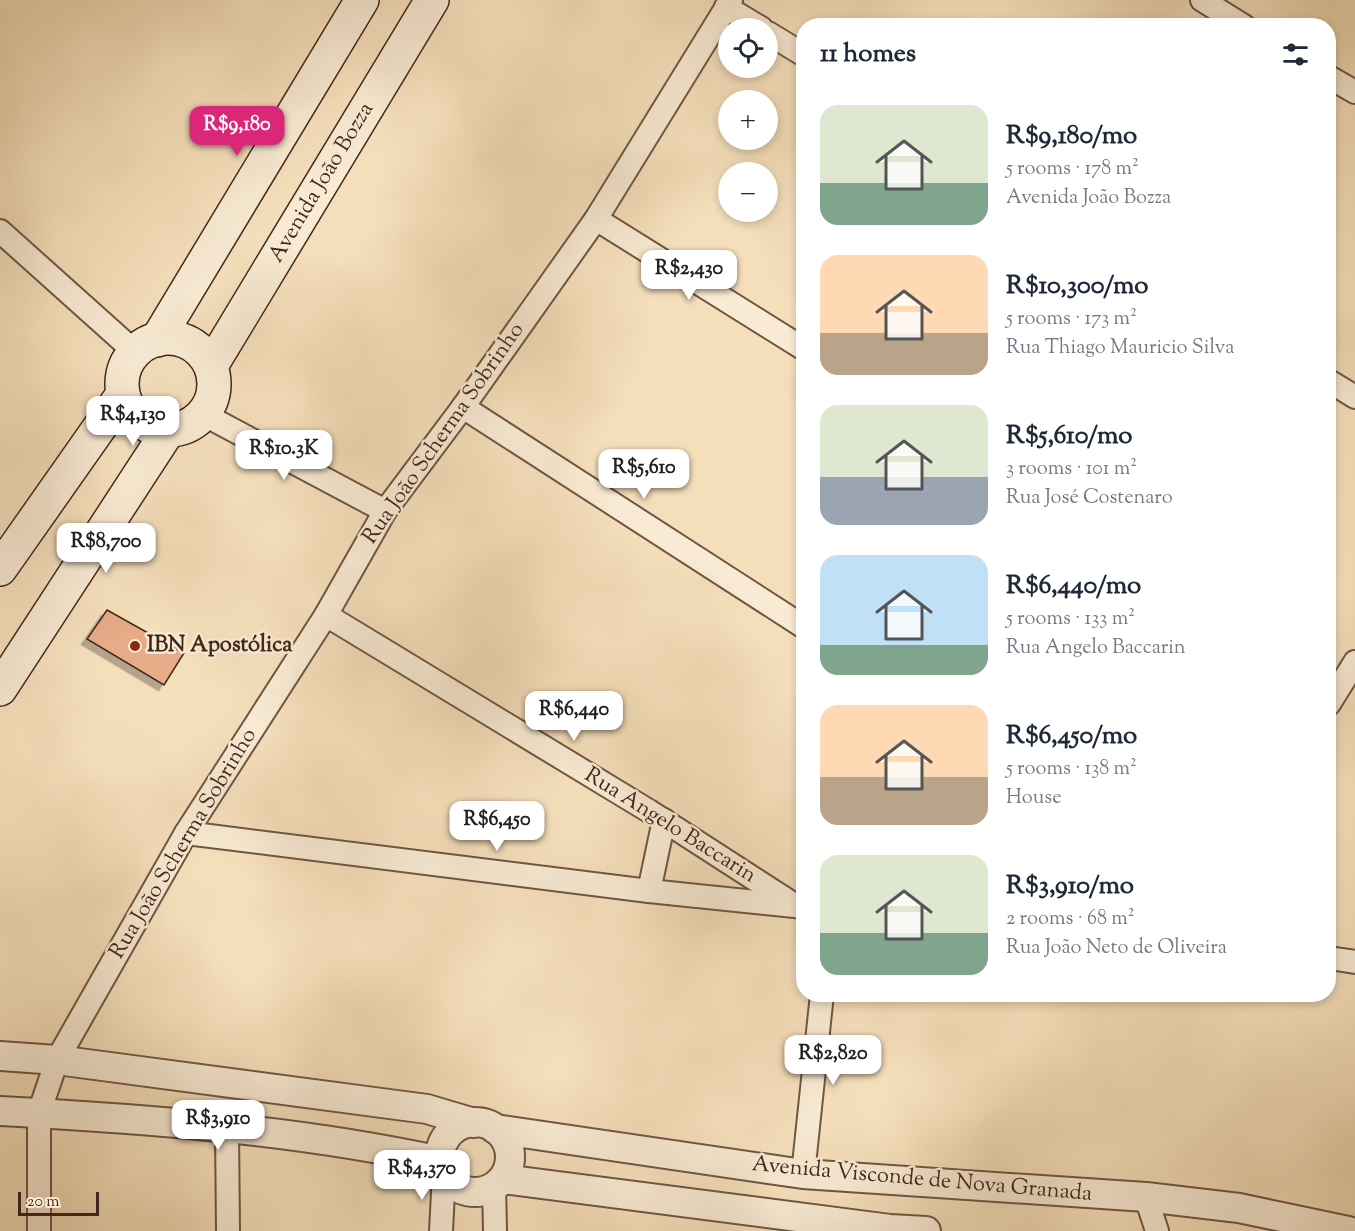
<!DOCTYPE html>
<meta charset="utf-8">
<style>
body{margin:0;font-family:"Sorts Mill Goudy",serif;background:#f2f2f3;color:#1f2937;height:100vh;display:flex;flex-direction:column;font-size:22px;white-space:nowrap}
*{box-sizing:border-box;margin:0}
p{font-size:20px;color:#747a83}
.icon{flex:none;width:33px;height:33px;fill:none;stroke:currentColor;stroke-width:2;stroke-linecap:round;stroke-linejoin:round}
.map{position:relative;flex:1;overflow:hidden}
.side{position:absolute;left:796px;top:18px;width:540px;height:984px;display:flex;flex-direction:column;background:#fff;border-radius:24px;box-shadow:0 3px 9px #0003}
.side>*{flex:none}
.controls{position:absolute;left:718px;top:18px;display:grid;gap:12px}
.controls a{display:grid;place-items:center;width:60px;height:60px;border-radius:50%;background:#fff;box-shadow:0 3px 9px #0003;font-size:30px}
.scale{position:absolute;left:18px;bottom:15px;width:81px;box-sizing:border-box;padding-left:6px;border:3px solid #42281c;border-top:0;font-size:16px;line-height:21px;white-space:nowrap;color:#42281c;-webkit-text-stroke:4px #f8ead3;paint-order:stroke}
.price{position:absolute;translate:-50% -51px;padding:0 14px;border-radius:12px;background:#fff;color:#222;font-size:20px;line-height:39px;filter:drop-shadow(0 2px 3px #0008)}
.price::after{content:'';position:absolute;left:50%;top:36px;width:18px;height:14px;margin-left:-9px;background:inherit;clip-path:polygon(0 0,100% 0,50% 100%)}
.price.current{background:#db2777;color:#fff}
ul{padding:0;list-style:none}
li{display:flex;align-items:center;gap:18px;height:150px;padding:0 24px}
li span{display:grid;place-items:center;flex:none;width:168px;height:120px;border-radius:18px;color:#555}
li>.icon{margin-inline-start:auto}
span .icon{width:72px;height:72px;fill:#fffc;stroke-width:1}
li b{font-size:26px}
h2{display:flex;justify-content:space-between;align-items:center;height:72px;padding:0 24px;font-size:26px}
.map>svg:first-child{display:block}
</style>
<div class="map">
<svg width="1355" height="1231" viewBox="0 0 1355 1231">
<defs>
<filter id="shadow"><feDropShadow dx="-5.5" dy="5.5" stdDeviation="0" flood-color="#0004"/></filter>
</defs>
<rect width="100%" height="100%" fill="#f5dfbb"/>
<filter id="stains"><feTurbulence type="fractalNoise" baseFrequency=".00333" numOctaves="4"/><feColorMatrix values="0 0 0 0 .2 0 0 0 0 .09 0 0 0 0 .02 0 0 0 .5 -.17"/></filter>
<radialGradient id="worn" r=".72"><stop offset=".6" stop-color="#630" stop-opacity="0"/><stop offset="1" stop-color="#630" stop-opacity=".3"/></radialGradient>
<!-- building -->
<path fill="#e6ac88" stroke="#42281c" stroke-width="1.5" filter="url(#shadow)" d="M107,610L184,653L164,685L87,639Z"/>
<g fill="none" stroke-linecap="round" stroke-linejoin="round">
<defs>
<g id="minor">
<path d="M1202,0L1244,26"/>
<path d="M726,7L761,28"/>
<path d="M768,33L804,55"/>
<path d="M1329,77L1355,92"/>
<path d="M596,219L804,349"/>
<path d="M0,231L135,352"/>
<path d="M1329,381L1355,397"/>
<path d="M463,407L804,627"/>
<path d="M203,414L385,511"/>
<path d="M326,615L649,811L793,904"/>
<path d="M1329,704L1355,662"/>
<path d="M186,833L649,891L804,907"/>
<path d="M649,891L664,820"/>
<path d="M1329,958L1355,962"/>
<path d="M227,1129L228,1231"/>
<path d="M803,1174L822,994"/>
<path d="M494,1186L495,1231"/>
<path d="M1146,1197L1157,1231"/>
<path d="M39,1231V1113L57,1060L186,833L326,615L385,511L463,407L596,219L731,0"/>
<path d="M441,1231L444,1173"/>
</g>
<g id="tertiary">
<path d="M0,1056L57,1060L427,1109L474,1123"/>
<path d="M0,1111C147,1119 297,1130 440,1161"/>
<circle cx="475" cy="1157" r="35"/>
<path d="M495,1129L803,1174L1146,1197L1239,1208L1348,1231"/>
<path d="M503,1179L890,1229L926,1231"/>
</g>
<g id="secondary">
<circle cx="168" cy="384" r="46"/>
<path d="M157,340L362,0"/>
<path d="M211,366L432,0"/>
<path d="M0,569L123,394"/>
<path d="M0,689L168,431"/>
</g>
</defs>
<!-- minor casing -->
<use href="#minor" stroke="#6f5644" stroke-width="26"/>
<!-- tertiary casing -->
<use href="#tertiary" stroke="#6f5644" stroke-width="32"/>
<!-- secondary casing -->
<use href="#secondary" stroke="#42281c" stroke-width="36"/>
<!-- minor -->
<use href="#minor" stroke="#f8ead3" stroke-width="22"/>
<!-- tertiary -->
<use href="#tertiary" stroke="#f8ead3" stroke-width="28"/>
<!-- secondary -->
<use href="#secondary" stroke="#f8ead3" stroke-width="33"/>
</g>
<!-- markers -->
<circle fill="#8f2418" stroke="#f8ead3" stroke-width="2" cx="135" cy="646" r="6"/>
<g text-anchor="middle" dominant-baseline="central" stroke-width="5" stroke-linejoin="round" paint-order="stroke">
<!-- street labels -->
<g font-size="22" fill="#42281c" stroke="#f8ead3">
<text transform="translate(322 183) rotate(-59)">Avenida João Bozza</text>
<text transform="translate(444 434) rotate(-55)">Rua João Scherma Sobrinho</text>
<text transform="translate(670 826) rotate(32)">Rua Angelo Baccarin</text>
<text transform="translate(184 844) rotate(-59)">Rua João Scherma Sobrinho</text>
<text transform="translate(922 1180) rotate(5)">Avenida Visconde de Nova Granada</text>
</g>
<!-- poi labels -->
<g font-size="22" font-weight="bold" fill="#42281c" stroke="#f8ead3" text-anchor="start">
<text x="147" y="646">IBN Apostólica</text>
</g>
</g>
<rect width="100%" height="100%" filter="url(#stains)"/>
<rect width="100%" height="100%" fill="url(#worn)"/>
</svg>
<div class="controls">
<a><svg class="icon" aria-label="locate" viewBox="0 0 24 24"><circle cx="12" cy="12" r="6"/><path d="M12 2v4M12 18v4M2 12h4M18 12h4"/></svg></a>
<a>+</a>
<a>−</a>
</div>
<div class="scale">20 m</div>
<b class="price current" style="left:237px;top:157px">R$9,180</b>
<b class="price" style="left:689px;top:301px">R$2,430</b>
<b class="price" style="left:133px;top:447px">R$4,130</b>
<b class="price" style="left:284px;top:481px">R$10.3K</b>
<b class="price" style="left:644px;top:500px">R$5,610</b>
<b class="price" style="left:106px;top:574px">R$8,700</b>
<b class="price" style="left:574px;top:742px">R$6,440</b>
<b class="price" style="left:497px;top:852px">R$6,450</b>
<b class="price" style="left:833px;top:1086px">R$2,820</b>
<b class="price" style="left:218px;top:1151px">R$3,910</b>
<b class="price" style="left:422px;top:1201px">R$4,370</b>
<section class="side">
<h2>11 homes<svg class="icon" aria-label="filters" viewBox="0 0 24 24"><path d="M4 7h16M4 17h16"/><circle cx="9" cy="7" r="2"/><circle cx="15" cy="17" r="2"/></svg></h2>
<ul>
<li><span style="background:linear-gradient(#dfe7d0 65%,#7fa58c 0)"><svg class="icon" aria-label="home" viewBox="0 0 24 24"><path d="M3 11l9-7 9 7M6 9v11h12V9"/></svg></span><div><b>R$9,180/mo</b><p>5 rooms · 178 m²</p><p>Avenida João Bozza</p></div></li>
<li><span style="background:linear-gradient(#ffd9b3 65%,#b9a48a 0)"><svg class="icon" aria-label="home" viewBox="0 0 24 24"><path d="M3 11l9-7 9 7M6 9v11h12V9"/></svg></span><div><b>R$10,300/mo</b><p>5 rooms · 173 m²</p><p>Rua Thiago Mauricio Silva</p></div></li>
<li><span style="background:linear-gradient(#dfe7d0 60%,#9aa5b1 0)"><svg class="icon" aria-label="home" viewBox="0 0 24 24"><path d="M3 11l9-7 9 7M6 9v11h12V9"/></svg></span><div><b>R$5,610/mo</b><p>3 rooms · 101 m²</p><p>Rua José Costenaro</p></div></li>
<li><span style="background:linear-gradient(#bfe0f5 75%,#7fa58c 0)"><svg class="icon" aria-label="home" viewBox="0 0 24 24"><path d="M3 11l9-7 9 7M6 9v11h12V9"/></svg></span><div><b>R$6,440/mo</b><p>5 rooms · 133 m²</p><p>Rua Angelo Baccarin</p></div></li>
<li><span style="background:linear-gradient(#ffd9b3 60%,#b9a48a 0)"><svg class="icon" aria-label="home" viewBox="0 0 24 24"><path d="M3 11l9-7 9 7M6 9v11h12V9"/></svg></span><div><b>R$6,450/mo</b><p>5 rooms · 138 m²</p><p>House</p></div></li>
<li><span style="background:linear-gradient(#dfe7d0 65%,#7fa58c 0)"><svg class="icon" aria-label="home" viewBox="0 0 24 24"><path d="M3 11l9-7 9 7M6 9v11h12V9"/></svg></span><div><b>R$3,910/mo</b><p>2 rooms · 68 m²</p><p>Rua João Neto de Oliveira</p></div></li>
</ul>
</section>
</div>
